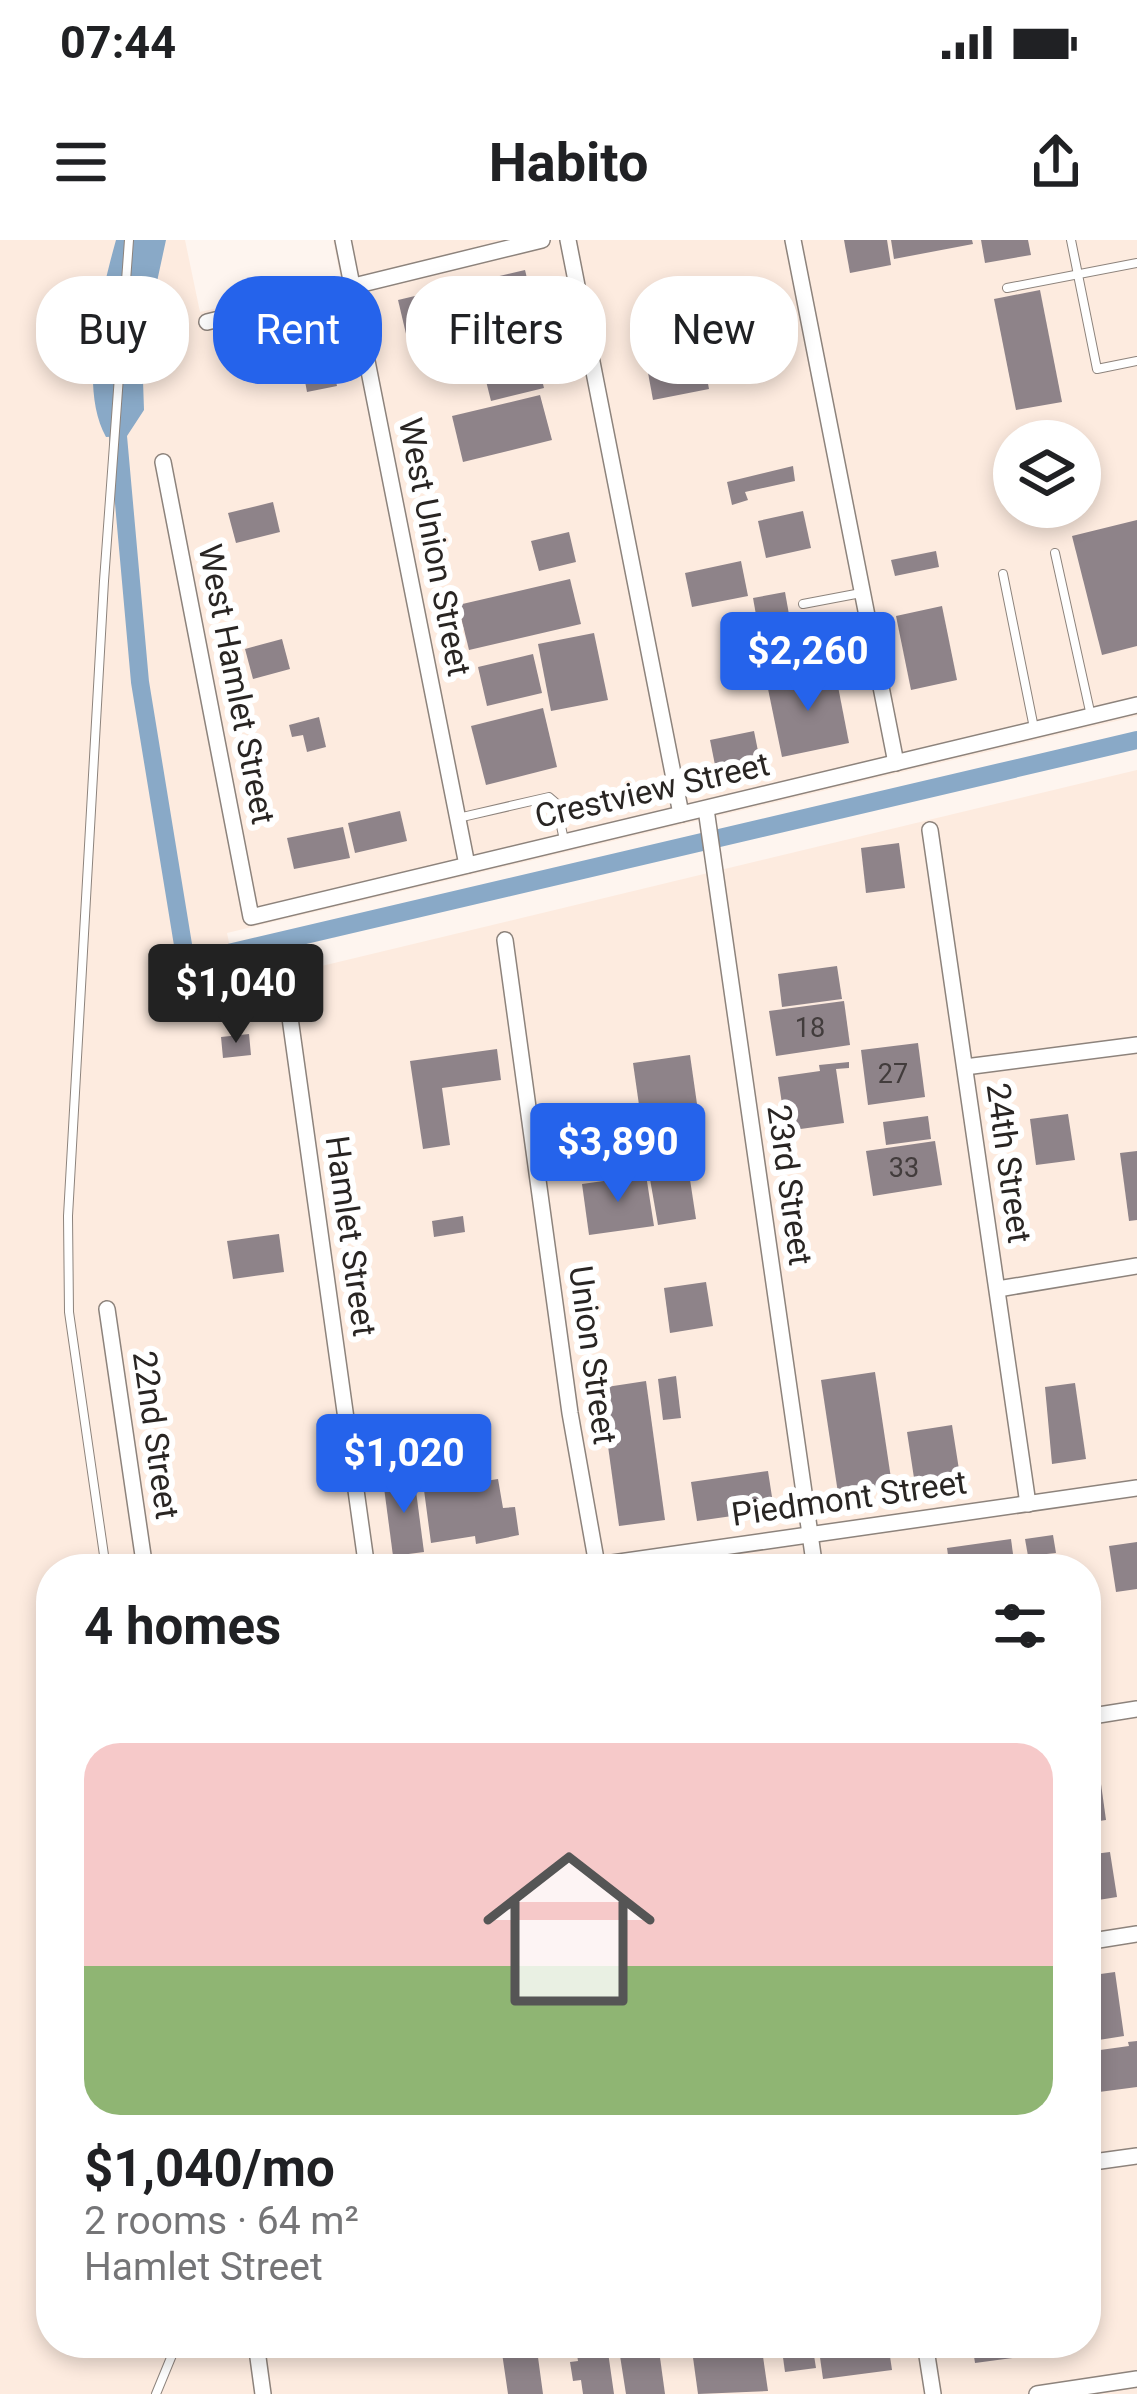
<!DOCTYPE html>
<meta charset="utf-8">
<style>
body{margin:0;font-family:Roboto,sans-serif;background:#f6f6f6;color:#202124;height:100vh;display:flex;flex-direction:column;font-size:45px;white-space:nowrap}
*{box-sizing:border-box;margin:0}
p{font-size:39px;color:#757577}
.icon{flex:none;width:66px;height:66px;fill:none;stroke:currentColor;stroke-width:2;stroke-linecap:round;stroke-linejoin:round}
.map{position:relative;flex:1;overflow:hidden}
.panel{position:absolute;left:36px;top:1314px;width:1065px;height:804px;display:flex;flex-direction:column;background:#fff;border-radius:48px;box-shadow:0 6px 18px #0003}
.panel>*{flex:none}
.guide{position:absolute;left:36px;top:36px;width:1065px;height:108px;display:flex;gap:24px}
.tools{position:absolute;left:993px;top:180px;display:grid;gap:24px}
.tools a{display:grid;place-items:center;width:108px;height:108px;border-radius:50%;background:#fff;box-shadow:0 6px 18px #0003;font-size:60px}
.price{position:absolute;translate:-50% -102px;padding:0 27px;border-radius:12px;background:#2563eb;color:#fff;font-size:39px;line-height:78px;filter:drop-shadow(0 3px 6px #0008)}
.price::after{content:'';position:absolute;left:50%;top:72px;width:36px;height:27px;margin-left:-18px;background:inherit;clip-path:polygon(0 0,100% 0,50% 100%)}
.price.active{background:#222;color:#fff}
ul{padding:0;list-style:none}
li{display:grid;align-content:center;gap:24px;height:636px;padding:0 48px}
li span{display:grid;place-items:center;height:372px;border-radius:36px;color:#555}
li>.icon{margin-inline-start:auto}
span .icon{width:216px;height:216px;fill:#fffc;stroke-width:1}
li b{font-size:51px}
h2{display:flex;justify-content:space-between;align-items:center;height:144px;padding:0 48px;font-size:51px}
.pill{padding:0 42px;border-radius:48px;background:#fff;box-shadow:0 6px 18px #0003;font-size:42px;line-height:108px}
.pill.active{background:#2563eb;color:#fff}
.status{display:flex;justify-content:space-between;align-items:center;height:84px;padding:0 60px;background:#fff;direction:ltr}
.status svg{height:33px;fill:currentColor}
header{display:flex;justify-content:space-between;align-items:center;height:156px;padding:0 48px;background:#fff;font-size:54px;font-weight:700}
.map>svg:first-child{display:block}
</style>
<div class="status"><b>07:44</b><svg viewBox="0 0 49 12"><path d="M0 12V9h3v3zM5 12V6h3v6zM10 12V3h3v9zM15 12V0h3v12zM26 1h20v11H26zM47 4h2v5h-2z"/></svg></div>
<header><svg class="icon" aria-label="menu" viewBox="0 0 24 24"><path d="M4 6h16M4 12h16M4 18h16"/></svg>Habito<svg class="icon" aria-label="share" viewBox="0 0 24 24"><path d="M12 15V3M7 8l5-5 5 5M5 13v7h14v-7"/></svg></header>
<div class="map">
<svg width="1137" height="2154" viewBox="0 0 1137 2154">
<rect width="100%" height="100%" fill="#fef5ef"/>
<!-- built -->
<path fill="#fdebdf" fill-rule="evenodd" d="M0,0H185L200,72L341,40L333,0H1137V476L227,693L238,746L1137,530V2154H0ZM1014,201H1080V267H1014ZM51,1329H1086V2103H51Z"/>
<!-- water -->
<path fill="#89a9c7" d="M116,0H166L142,111L144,170L127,196L106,197C78,147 101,54 116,0Z"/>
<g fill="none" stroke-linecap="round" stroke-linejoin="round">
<!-- canal -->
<path stroke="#89a9c7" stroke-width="18" d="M117,185L140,442L186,723L1137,500"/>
</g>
<!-- building -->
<g fill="#8e8389">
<path d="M844,0H887L891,25L850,33Z"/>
<path d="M891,0H972L973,4L894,19Z"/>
<path d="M981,0H1028L1031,15L985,23Z"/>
<path d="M525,30L534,67L407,98L398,60Z"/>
<path d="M1040,50L1062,162L1016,170L994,59Z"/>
<path d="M325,87L337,146L307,152L299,109L284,112L281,97Z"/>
<path d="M698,90L709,149L653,160L642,100Z"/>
<path d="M532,100L544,148L491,161L479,113Z"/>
<path d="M540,155L552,200L463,222L452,176Z"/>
<path d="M793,226L795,241L745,252L748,260L732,265L727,242Z"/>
<path d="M273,262L280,292L236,303L228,273Z"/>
<path d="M803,271L811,308L766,318L758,281Z"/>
<path d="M1137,280V406L1102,415L1072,296Z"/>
<path d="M569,292L576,322L539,331L531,301Z"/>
<path d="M936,311L939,327L895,336L891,320Z"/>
<path d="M741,321L748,356L692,367L685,333Z"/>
<path d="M570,339L581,384L469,410L458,365Z"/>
<path d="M785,352L790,380L758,386L753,358Z"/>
<path d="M942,366L957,440L911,450L896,376Z"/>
<path d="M594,393L608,460L551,471L538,404Z"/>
<path d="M282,399L290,429L253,439L245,409Z"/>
<path d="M533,414L542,453L487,466L478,427Z"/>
<path d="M835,431L849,503L782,517L767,444Z"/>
<path d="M543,468L557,527L486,545L471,486Z"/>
<path d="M319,477L326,507L307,512L303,495L292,497L289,485Z"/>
<path d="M754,491L760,521L716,530L710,500Z"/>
<path d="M400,571L407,601L355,613L348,583Z"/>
<path d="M343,587L350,618L294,629L287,598Z"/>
<path d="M899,603L905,648L866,653L861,608Z"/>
<path d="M837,726L842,759L782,767L778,734Z"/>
<path d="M844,761L850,805L776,816L769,771Z"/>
<path d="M249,794L251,815L223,818L221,797Z"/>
<path d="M918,803L925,857L868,865L861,810Z"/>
<path d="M497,809L501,840L442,848L450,905L423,909L410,821Z"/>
<path d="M690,815L698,871L641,879L633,823Z"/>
<path d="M849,822V828L836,829L844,883L786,891L778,837L820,831L819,825Z"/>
<path d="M1068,874L1075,920L1036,925L1030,879Z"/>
<path d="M698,875L704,916L649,923L643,883Z"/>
<path d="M928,876L931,899L886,905L883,882Z"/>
<path d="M935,901L942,945L873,956L866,911Z"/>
<path d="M1137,911V980L1129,981L1120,913Z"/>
<path d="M689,933L696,979L658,985L650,939Z"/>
<path d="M646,935L654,986L589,995L582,944Z"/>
<path d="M463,976L465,992L434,997L432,981Z"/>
<path d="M279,994L284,1032L233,1039L227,1001Z"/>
<path d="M706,1042L713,1086L670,1093L664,1048Z"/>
<path d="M875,1132L892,1245L838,1253L821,1140Z"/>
<path d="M676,1136L681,1178L663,1180L658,1139Z"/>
<path d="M646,1141L665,1280L619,1286L600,1148Z"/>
<path d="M1075,1143L1086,1219L1052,1224L1045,1147Z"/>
<path d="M952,1185L960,1236L929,1241L928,1236L914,1238L907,1192Z"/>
<path d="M465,1229L467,1244L498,1239L503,1268L515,1267L519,1295L476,1304L475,1296L431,1303L422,1235Z"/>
<path d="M768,1231L774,1270L697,1281L691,1242Z"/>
<path d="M414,1236L424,1312L393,1316L383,1240Z"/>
<path d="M1053,1295L1056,1313L1028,1316L1025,1299Z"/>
<path d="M1011,1299L1015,1329H950L947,1308Z"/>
<path d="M1137,1302V1349L1116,1352L1109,1306Z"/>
<path d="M1097,1515L1106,1580L1086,1583V1517Z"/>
<path d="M1110,1612L1117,1657L1086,1662V1615Z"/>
<path d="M1115,1732L1124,1796L1086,1802V1782L1091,1781L1086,1736Z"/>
<path d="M1137,1801V1847L1099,1852L1093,1811L1129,1806L1128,1802Z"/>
<path d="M490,2103H522L523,2110L508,2114L537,2110L543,2154H508L502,2113L492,2114Z"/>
<path d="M618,2103H658L665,2154H626Z"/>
<path d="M691,2103H761L768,2151L698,2154Z"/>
<path d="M781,2103H812L816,2128L785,2132Z"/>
<path d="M818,2103H888L892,2130L823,2139Z"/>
<path d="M972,2103H1034L1036,2115L975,2123Z"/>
<path d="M607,2105L614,2154H583L581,2140L573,2141L570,2122L578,2121L576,2109Z"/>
</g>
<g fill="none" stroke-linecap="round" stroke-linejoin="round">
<defs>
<g id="lane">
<path d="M1071,0L1097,129L1137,121"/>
<path d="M1007,48L1137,23"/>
<path d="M1055,313L1091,476"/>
<path d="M1003,334L1034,488"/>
<path d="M803,364L861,353"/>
<path d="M458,578L549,557L556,563L564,600"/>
<path d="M106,1329L69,1072L68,976L104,341L129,0"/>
<path d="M156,2154L177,2103"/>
</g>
<g id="street">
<path d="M343,0L467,625"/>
<path d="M568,0L681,574"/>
<path d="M793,0L896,523"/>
<path d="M207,82L542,0"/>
<path d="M163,222L251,677L1137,465"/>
<path d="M706,569L815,1329"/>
<path d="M930,590L1028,1264"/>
<path d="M505,700L570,1173L597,1325"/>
<path d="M285,742L367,1329"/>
<path d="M965,827L1137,805"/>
<path d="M998,1049L1137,1026"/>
<path d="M107,1069L145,1329"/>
<path d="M570,1329L1137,1248"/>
<path d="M1086,1477L1137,1469"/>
<path d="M1086,1702L1137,1694"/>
<path d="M1086,1923L1137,1916"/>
<path d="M256,2103L263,2154"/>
<path d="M925,2103L933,2154"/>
<path d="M1037,2154L1137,2139"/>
</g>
</defs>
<!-- lane casing -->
<use href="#lane" stroke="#8d837c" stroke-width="10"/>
<!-- street casing -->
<use href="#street" stroke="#8d837c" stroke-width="18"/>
<!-- lane -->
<use href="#lane" stroke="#fff" stroke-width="8"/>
<!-- street -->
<use href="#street" stroke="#fff" stroke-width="15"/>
</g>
<g text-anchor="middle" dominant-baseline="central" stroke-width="12" stroke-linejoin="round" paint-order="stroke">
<!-- number labels -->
<g font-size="27" fill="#423c3c">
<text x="810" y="788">18</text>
<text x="893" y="834">27</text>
<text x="904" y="928">33</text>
</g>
<!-- street labels -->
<g font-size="33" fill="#292523" stroke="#fff">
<text transform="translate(435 307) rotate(79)">West Union Street</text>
<text transform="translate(237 444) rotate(79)">West Hamlet Street</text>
<text transform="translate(652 550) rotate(-13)">Crestview Street</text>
<text transform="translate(1009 923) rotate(82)">24th Street</text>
<text transform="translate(790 945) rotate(82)">23rd Street</text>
<text transform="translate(351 996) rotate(82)">Hamlet Street</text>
<text transform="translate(593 1115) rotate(82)">Union Street</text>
<text transform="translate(156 1195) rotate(82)">22nd Street</text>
<text transform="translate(849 1258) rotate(-8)">Piedmont Street</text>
</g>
</g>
</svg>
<div class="tools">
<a><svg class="icon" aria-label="layers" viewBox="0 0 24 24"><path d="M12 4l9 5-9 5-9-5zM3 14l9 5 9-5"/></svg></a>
</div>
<b class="price" style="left:808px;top:474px">$2,260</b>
<b class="price active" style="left:236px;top:806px">$1,040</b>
<b class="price" style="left:618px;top:965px">$3,890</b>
<b class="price" style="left:404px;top:1276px">$1,020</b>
<div class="guide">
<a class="pill">Buy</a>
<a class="pill active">Rent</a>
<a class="pill">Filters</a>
<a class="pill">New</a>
</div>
<section class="panel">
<h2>4 homes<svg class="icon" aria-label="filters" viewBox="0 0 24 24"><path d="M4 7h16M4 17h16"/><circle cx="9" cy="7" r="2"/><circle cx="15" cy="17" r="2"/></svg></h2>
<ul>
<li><span style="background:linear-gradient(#f6c9c9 60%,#8fb573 0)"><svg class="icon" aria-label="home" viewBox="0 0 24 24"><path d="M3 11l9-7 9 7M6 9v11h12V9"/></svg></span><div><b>$1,040/mo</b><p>2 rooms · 64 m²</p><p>Hamlet Street</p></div></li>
</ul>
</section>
</div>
